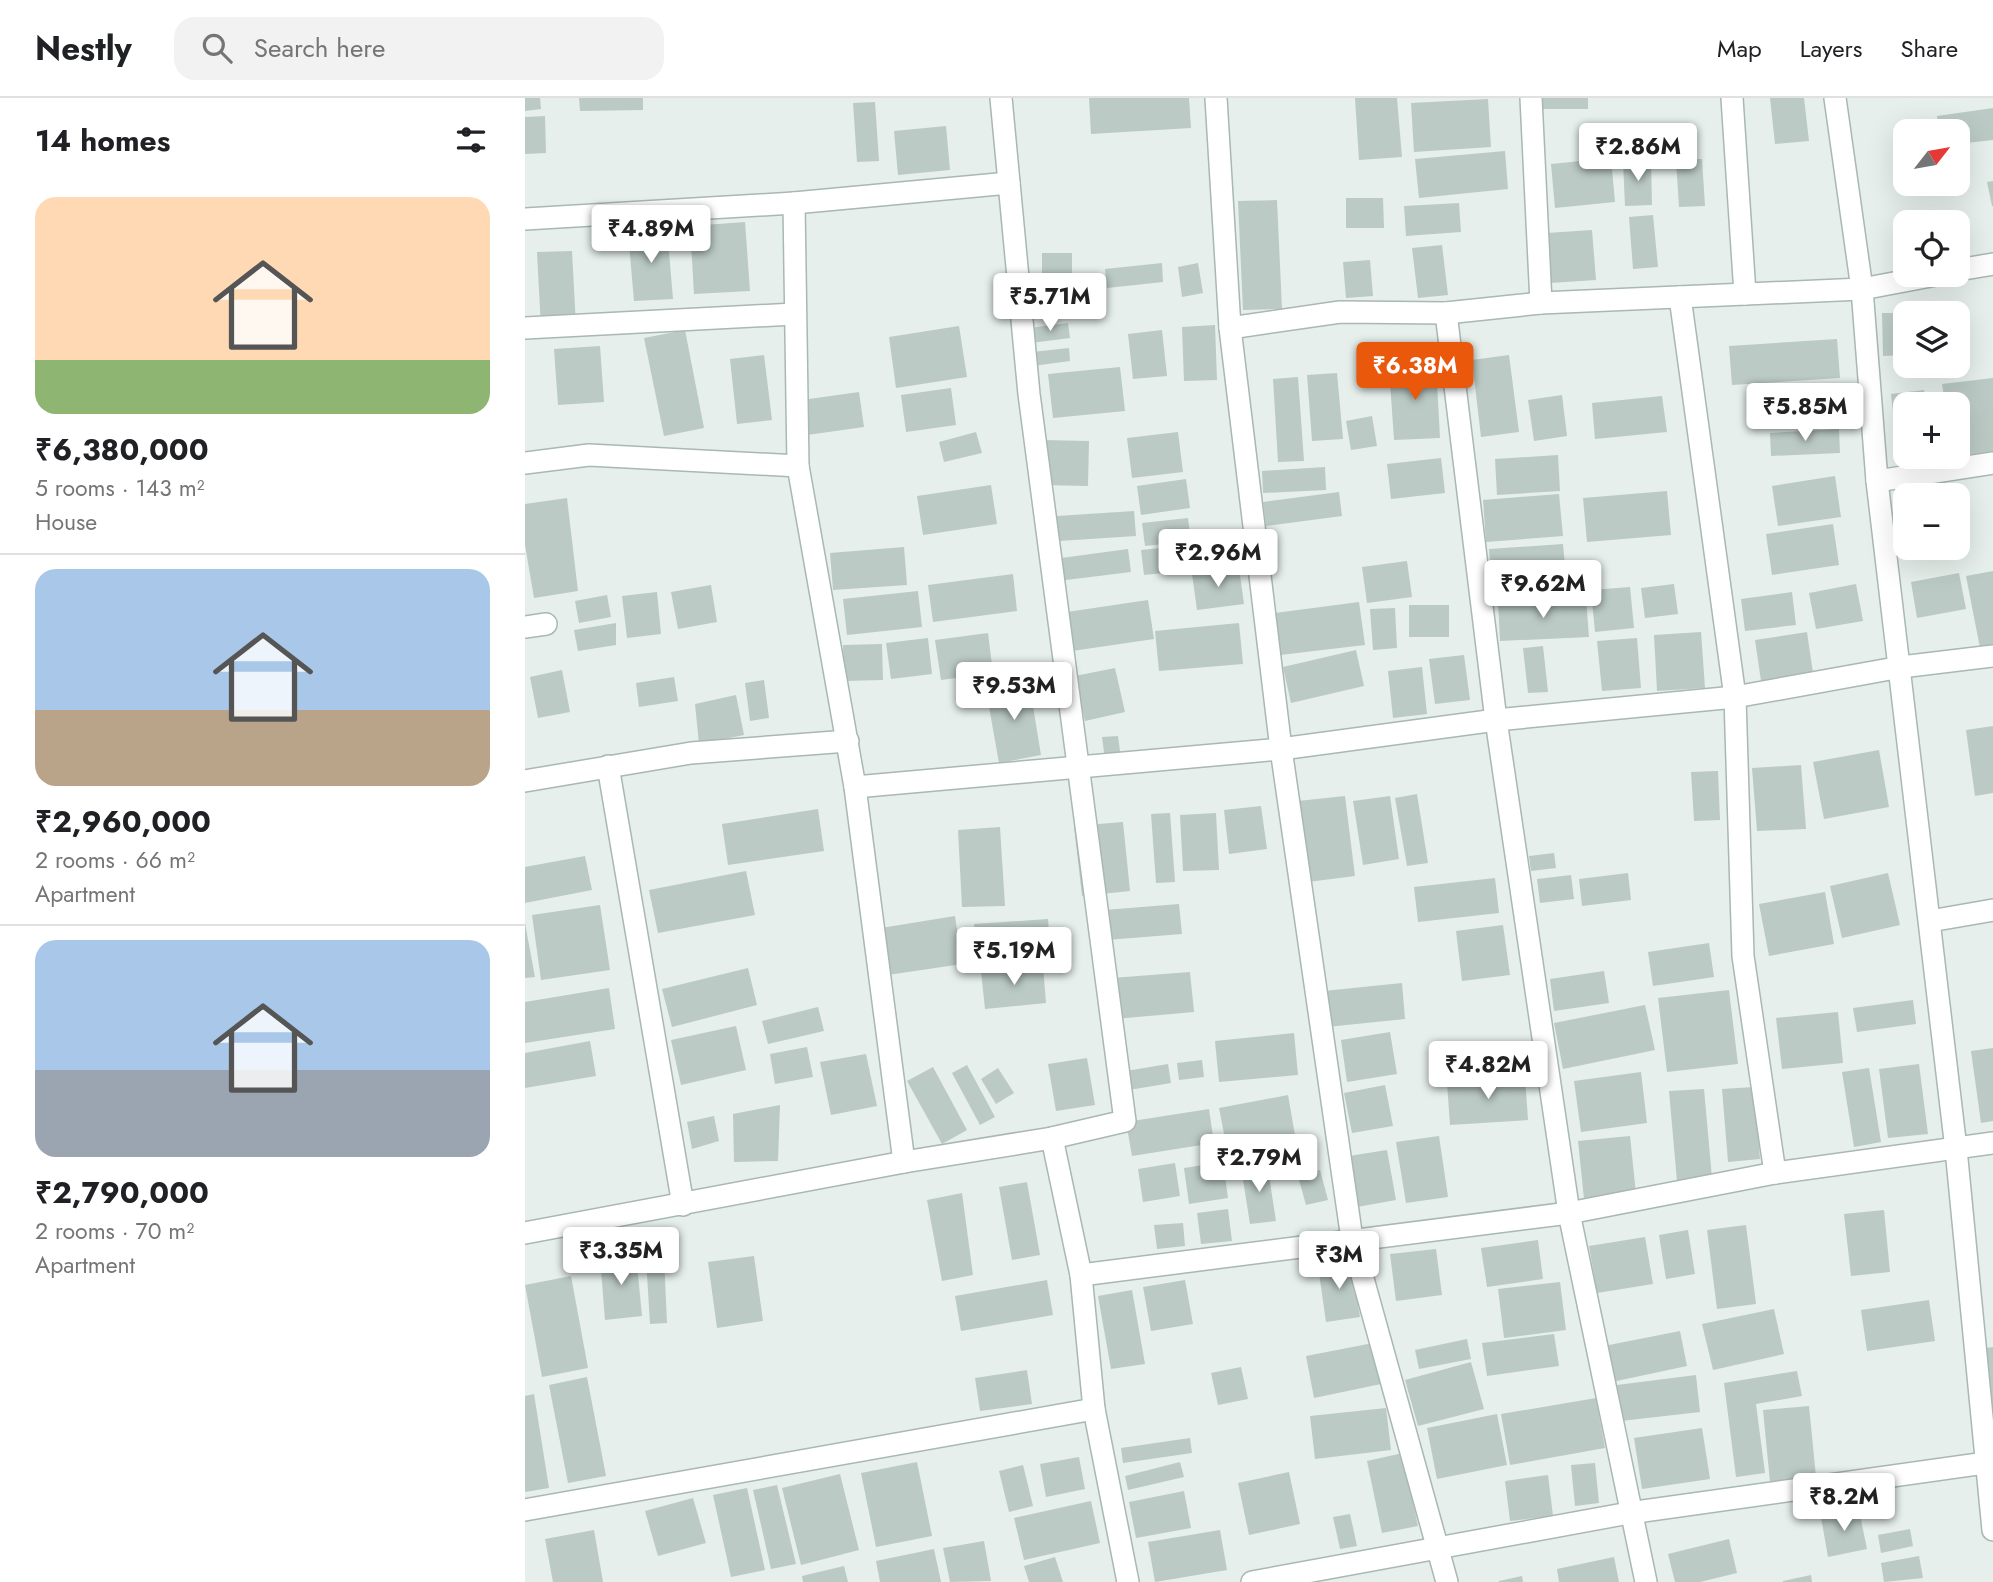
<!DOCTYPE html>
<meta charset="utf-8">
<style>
body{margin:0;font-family:Jost,sans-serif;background:#f2f2f2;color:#202124;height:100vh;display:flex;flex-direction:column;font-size:26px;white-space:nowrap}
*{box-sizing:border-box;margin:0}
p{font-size:23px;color:#757577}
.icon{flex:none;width:38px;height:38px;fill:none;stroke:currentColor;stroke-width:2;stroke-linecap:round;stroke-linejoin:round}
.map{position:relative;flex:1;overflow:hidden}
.sheet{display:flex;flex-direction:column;background:#fff;width:525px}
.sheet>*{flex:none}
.needle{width:46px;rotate:59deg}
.fabs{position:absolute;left:1368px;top:21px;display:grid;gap:14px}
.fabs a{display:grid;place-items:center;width:77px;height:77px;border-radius:14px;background:#fff;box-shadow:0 7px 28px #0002;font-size:35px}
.price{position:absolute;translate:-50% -60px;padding:0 16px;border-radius:7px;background:#fff;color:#222;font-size:23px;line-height:46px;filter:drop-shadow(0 2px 4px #0008)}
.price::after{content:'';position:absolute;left:50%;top:42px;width:21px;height:16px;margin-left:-10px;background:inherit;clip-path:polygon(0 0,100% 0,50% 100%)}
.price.on{background:#ea580c;color:#fff}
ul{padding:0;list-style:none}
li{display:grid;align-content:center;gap:14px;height:371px;padding:0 35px}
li+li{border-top:2px solid #e0e0e0}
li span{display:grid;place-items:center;height:217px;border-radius:21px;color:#555}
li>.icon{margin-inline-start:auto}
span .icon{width:126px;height:126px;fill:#fffc;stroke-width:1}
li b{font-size:30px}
h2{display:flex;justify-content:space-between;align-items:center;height:84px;padding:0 35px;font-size:30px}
header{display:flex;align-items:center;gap:42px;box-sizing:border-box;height:98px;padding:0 35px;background:#fff;border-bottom:2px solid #e0e0e0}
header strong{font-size:33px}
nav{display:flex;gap:38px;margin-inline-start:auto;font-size:24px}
.search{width:490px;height:63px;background:#f2f2f2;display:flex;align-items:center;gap:18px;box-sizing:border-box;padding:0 24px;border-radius:21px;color:#757577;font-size:26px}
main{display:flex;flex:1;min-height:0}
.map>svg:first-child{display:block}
</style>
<header>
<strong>Nestly</strong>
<div class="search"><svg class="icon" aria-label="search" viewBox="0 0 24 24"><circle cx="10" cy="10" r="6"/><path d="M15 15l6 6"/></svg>Search here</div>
<nav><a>Map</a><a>Layers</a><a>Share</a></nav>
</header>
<main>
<section class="sheet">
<h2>14 homes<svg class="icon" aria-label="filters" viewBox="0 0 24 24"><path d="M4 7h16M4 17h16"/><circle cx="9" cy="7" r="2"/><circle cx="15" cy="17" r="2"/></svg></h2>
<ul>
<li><span style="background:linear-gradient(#ffd9b3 75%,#8fb573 0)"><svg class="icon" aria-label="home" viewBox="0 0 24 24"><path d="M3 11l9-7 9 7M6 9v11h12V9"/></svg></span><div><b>₹6,380,000</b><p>5 rooms · 143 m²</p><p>House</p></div></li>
<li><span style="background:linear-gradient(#a9c7e8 65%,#b9a48a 0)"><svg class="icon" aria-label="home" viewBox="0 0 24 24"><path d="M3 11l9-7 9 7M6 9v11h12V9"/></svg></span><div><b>₹2,960,000</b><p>2 rooms · 66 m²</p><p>Apartment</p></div></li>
<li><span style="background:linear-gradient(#a9c7e8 60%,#9aa5b1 0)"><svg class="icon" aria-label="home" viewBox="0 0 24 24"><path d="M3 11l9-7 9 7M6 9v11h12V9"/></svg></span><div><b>₹2,790,000</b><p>2 rooms · 70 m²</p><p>Apartment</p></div></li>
</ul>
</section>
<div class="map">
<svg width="1468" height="1484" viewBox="0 0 1468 1484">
<rect width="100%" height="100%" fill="#e6efeb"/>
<!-- building -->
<g fill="#bbcac4">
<path d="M0,0H15L16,11L0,13Z"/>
<path d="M54,0H118V12L55,13Z"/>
<path d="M564,0H664L666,30L566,36Z"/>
<path d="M830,0H872L877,59L834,62Z"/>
<rect x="1011" y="0" width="52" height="11"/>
<path d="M1245,0H1279L1284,43L1250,46Z"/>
<path d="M963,1L966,49L889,54L886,5Z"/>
<path d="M350,4L354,63L332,64L328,5Z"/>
<path d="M1468,10V42L1433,46V33H1414L1412,18Z"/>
<path d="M20,18L21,55L0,56V19Z"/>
<path d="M421,28L425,72L373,77L369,33Z"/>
<path d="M980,53L983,91L894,100L890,61Z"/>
<path d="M1086,60L1090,104L1030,110L1026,66Z"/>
<path d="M1177,61L1180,108L1154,109L1151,62Z"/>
<path d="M1126,63L1127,107L1100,108L1098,64Z"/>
<path d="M1468,83V108H1467L1462,84Z"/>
<path d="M821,100H858L859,130H821Z"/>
<path d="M752,102L757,211L718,212L713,103Z"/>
<path d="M934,105L936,134L881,138L879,108Z"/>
<path d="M1128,117L1133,169L1108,171L1104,119Z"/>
<path d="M220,124L225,193L169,196L165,128Z"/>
<path d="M142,131L148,201L109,203L103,134Z"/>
<path d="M1067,132L1071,182L1025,185L1022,135Z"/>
<path d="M917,147L923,197L893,200L887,150Z"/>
<path d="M47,153L51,228L16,230L12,154Z"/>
<rect x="517" y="155" width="30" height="44"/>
<path d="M845,162L848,198L821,200L818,164Z"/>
<path d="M637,165L638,184L582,190L580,171Z"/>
<path d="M673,165L678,195L657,199L653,169Z"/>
<path d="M1357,215H1381V257L1358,258Z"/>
<path d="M543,225L545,240L506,245L504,230Z"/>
<path d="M690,227L692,282L659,283L657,229Z"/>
<path d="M434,228L442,279L371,290L364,239Z"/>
<path d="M160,232L179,330L139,338L119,240Z"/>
<path d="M637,232L642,278L608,281L603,236Z"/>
<path d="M1312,241L1315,280L1207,287L1204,248Z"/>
<path d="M75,248L79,304L33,307L29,251Z"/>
<path d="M544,250L545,263L508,268L507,254Z"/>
<path d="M239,257L247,322L212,326L205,261Z"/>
<path d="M984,257L994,334L956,339L947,262Z"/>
<path d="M911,266L915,340L869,342L864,269Z"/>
<path d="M595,269L600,313L528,320L523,276Z"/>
<path d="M812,275L818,341L787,343L782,277Z"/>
<path d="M773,279L779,363L753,364L748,281Z"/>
<path d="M1468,280V357L1427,361L1426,359H1433V306H1420L1417,286Z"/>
<path d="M426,290L431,327L381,334L376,297Z"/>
<path d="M1399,292L1401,306H1381V350L1372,351L1366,296Z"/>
<path d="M1315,293L1318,324L1247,329L1245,298Z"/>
<path d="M334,294L339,329L282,337L277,302Z"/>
<path d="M1037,297L1042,338L1009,343L1003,302Z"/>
<path d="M1137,298L1142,334L1070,341L1067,305Z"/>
<path d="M847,318L852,348L826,352L821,323Z"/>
<path d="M1314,331L1315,355L1246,358L1245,335Z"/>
<path d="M451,334L457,355L419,364L414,344Z"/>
<path d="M653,334L658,374L607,380L602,340Z"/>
<path d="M517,342L564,343L563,388L517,387Z"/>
<path d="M1033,357L1035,393L972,397L970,361Z"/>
<path d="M916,360L920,395L866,401L862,366Z"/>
<path d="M800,369L801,392L738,395L737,373Z"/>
<path d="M1310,378L1316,419L1253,428L1247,388Z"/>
<path d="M661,381L665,410L616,417L612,388Z"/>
<path d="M1421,384L1422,397H1381V429H1377L1375,387Z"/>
<path d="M466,387L472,426L398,437L392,398Z"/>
<path d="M1142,393L1146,437L1062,444L1058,400Z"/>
<path d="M814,394L817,418L741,428L738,404Z"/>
<path d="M1034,396L1038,438L961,444L958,402Z"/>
<path d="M42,400L53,493L9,500L0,447V406Z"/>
<path d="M609,413L611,438L534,443L532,418Z"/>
<path d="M663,420L666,443L620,448L617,425Z"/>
<path d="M1308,426L1314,467L1247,477L1241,436Z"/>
<path d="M694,444L697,469L619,477L616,452Z"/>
<path d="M1038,446L1042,490L967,494L964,451Z"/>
<path d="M379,449L382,487L308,492L305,455Z"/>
<path d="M603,451L606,474L533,483L529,461Z"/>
<path d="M882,463L887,499L842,505L837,469Z"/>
<path d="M714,470L719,506L672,512L667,476Z"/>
<path d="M1468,473V547L1455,550L1441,478Z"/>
<path d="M1434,475L1441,511L1392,520L1386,484Z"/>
<path d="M488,476L492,513L408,524L403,487Z"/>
<path d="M1149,486L1153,516L1120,520L1116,490Z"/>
<path d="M1331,486L1338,523L1291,531L1284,495Z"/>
<path d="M186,487L192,524L153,531L146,494Z"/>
<path d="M1105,489L1109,530L1070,534L1066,492Z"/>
<path d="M393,493L397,529L322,537L318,501Z"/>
<path d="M132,494L136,536L102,540L97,498Z"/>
<path d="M1267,494L1271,527L1220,533L1216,501Z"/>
<path d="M82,497L86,519L54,525L50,503Z"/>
<path d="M1061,501L1064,539L975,543L973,505Z"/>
<path d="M623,502L629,541L547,553L542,514Z"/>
<path d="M834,504L840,547L755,557L750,515Z"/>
<rect x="884" y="507" width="40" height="32"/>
<path d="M870,510L872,550L848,552L845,511Z"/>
<path d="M91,525V547L53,553L49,532Z"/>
<path d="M714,525L718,566L634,573L630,533Z"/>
<path d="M1176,534L1180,590L1132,593L1129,537Z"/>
<path d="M1282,534L1288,575L1236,583L1230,542Z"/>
<path d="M463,535L468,575L416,582L410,542Z"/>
<path d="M403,540L407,576L366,581L361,545Z"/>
<path d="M1112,540L1116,590L1077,593L1072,543Z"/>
<path d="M357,546L358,582L319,583L318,547Z"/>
<path d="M1018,548L1023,594L1003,595L998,550Z"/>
<path d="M831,552L839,588L766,605L758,569Z"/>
<path d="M939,557L945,602L910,606L904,561Z"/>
<path d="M897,569L902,616L868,620L863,573Z"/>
<path d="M590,570L600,614L560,623L550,578Z"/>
<path d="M37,572L45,614L13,620L5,579Z"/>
<path d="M149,579L153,603L114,609L111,585Z"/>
<path d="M239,582L244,620L225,623L220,585Z"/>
<path d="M504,584L516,657L474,665L461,592Z"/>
<path d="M211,597L219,637L174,646L170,606Z"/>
<path d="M1468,628V695L1450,698L1441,632Z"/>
<path d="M593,638L596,661L580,662L577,639Z"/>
<path d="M1354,652L1364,709L1299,721L1288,664Z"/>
<path d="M1276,667L1281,731L1232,733L1227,670Z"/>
<path d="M1193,673L1195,722L1169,723L1166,674Z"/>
<path d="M892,696L903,765L882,768L870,700Z"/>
<path d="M820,698L830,778L783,784L773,703Z"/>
<path d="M865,698L874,761L838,767L828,703Z"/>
<path d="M736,708L742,751L704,756L699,712Z"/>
<path d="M293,711L299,753L203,767L197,726Z"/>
<path d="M645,715L650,784L631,785L626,716Z"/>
<path d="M691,715L694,772L658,773L655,717Z"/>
<path d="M598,724L605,793L557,798L549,728Z"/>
<path d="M475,729L480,808L437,809L433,732Z"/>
<path d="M1029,755L1031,770L1006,773L1004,758Z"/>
<path d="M60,758L67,792L0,805V769Z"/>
<path d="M221,773L230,817L133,835L124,792Z"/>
<path d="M1103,775L1106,802L1057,808L1054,781Z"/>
<path d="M1363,775L1375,827L1317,840L1305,788Z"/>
<path d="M1046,777L1049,801L1015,805L1012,781Z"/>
<path d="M970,780L974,815L893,824L889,789Z"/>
<path d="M1300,794L1309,846L1244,858L1234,806Z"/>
<path d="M654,806L657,836L569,843L567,813Z"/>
<path d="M75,807L85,872L16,882L7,817Z"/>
<path d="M430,818L437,866L363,877L356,830Z"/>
<path d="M523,821L526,859L451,865L449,826Z"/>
<path d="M0,825L10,879L0,880Z"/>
<path d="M978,827L985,877L937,883L931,833Z"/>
<path d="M1184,845L1189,879L1128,888L1123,854Z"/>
<path d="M518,867L521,905L460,911L456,873Z"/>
<path d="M223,870L232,907L147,929L137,891Z"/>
<path d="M1079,873L1084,905L1029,913L1025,881Z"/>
<path d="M665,874L669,914L590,921L587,880Z"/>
<path d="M877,885L880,921L802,929L799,893Z"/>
<path d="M84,890L90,931L0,945V904Z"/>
<path d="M1204,892L1213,966L1142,974L1133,900Z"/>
<path d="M1388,902L1391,926L1332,934L1328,910Z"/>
<path d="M1120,907L1130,952L1038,971L1029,925Z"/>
<path d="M293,909L299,933L243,946L237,923Z"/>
<path d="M1313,914L1318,965L1257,971L1251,920Z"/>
<path d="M211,928L221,972L156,987L146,942Z"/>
<path d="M865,934L872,976L822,984L816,942Z"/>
<path d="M769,935L773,977L694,984L690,943Z"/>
<path d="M65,943L71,978L0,990V955Z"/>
<path d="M282,949L288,979L250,986L245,956Z"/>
<path d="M1468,950V1023L1456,1025L1446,953Z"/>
<path d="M963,954L964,974L920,977L919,957Z"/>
<path d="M341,956L352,1008L306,1017L295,964Z"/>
<path d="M562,960L570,1007L531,1013L523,966Z"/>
<path d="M677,962L679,979L654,982L652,965Z"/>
<path d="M643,966L646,985L598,993L595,974Z"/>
<path d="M1394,966L1403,1036L1363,1040L1354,971Z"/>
<path d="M442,967L470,1019L455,1027L427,975Z"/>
<path d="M408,969L442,1032L417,1046L382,983Z"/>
<path d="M473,970L489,995L471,1006L456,981Z"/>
<path d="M1344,970L1356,1044L1329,1049L1317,974Z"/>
<path d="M1116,974L1122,1025L1056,1034L1049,983Z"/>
<path d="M1000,979L1003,1022L925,1027L922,985Z"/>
<path d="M860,987L868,1028L827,1035L819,995Z"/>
<path d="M1229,989L1235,1061L1203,1064L1197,991Z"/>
<path d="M1179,991L1187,1080L1152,1083L1144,993Z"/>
<path d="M763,997L771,1043L703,1056L694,1010Z"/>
<path d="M255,1007L253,1063L209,1064L208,1016Z"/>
<path d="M684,1011L689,1045L607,1058L601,1024Z"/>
<path d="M189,1018L194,1043L167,1051L162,1024Z"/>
<path d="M914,1038L923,1099L881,1105L871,1044Z"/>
<path d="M1105,1038L1111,1096L1059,1101L1053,1043Z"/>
<path d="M862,1052L871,1102L832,1109L824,1058Z"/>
<path d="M698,1064L703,1100L664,1106L659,1070Z"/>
<path d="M650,1065L655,1098L618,1104L613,1071Z"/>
<path d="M742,1065L751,1123L725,1126L716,1069Z"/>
<path d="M795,1072L803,1102L781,1107L773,1078Z"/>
<path d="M502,1084L515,1157L487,1162L474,1089Z"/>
<path d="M437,1095L448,1177L417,1183L402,1102Z"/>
<path d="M703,1111L707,1143L676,1146L672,1115Z"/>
<path d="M1359,1112L1365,1174L1326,1178L1319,1116Z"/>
<path d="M658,1125L660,1148L632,1151L629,1127Z"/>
<path d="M1221,1127L1231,1206L1192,1211L1182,1132Z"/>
<path d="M1163,1132L1170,1176L1141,1181L1134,1137Z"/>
<path d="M1120,1139L1128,1186L1072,1195L1064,1148Z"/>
<path d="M1013,1142L1018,1181L962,1189L956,1150Z"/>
<path d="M911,1151L917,1197L871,1203L865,1156Z"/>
<path d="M111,1156L117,1218L80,1222L75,1159Z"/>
<path d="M229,1158L238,1223L192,1230L183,1164Z"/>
<path d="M139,1159L142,1225L125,1226L121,1160Z"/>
<path d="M826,1162L835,1219L801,1224L793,1168Z"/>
<path d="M46,1178L63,1270L17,1279L0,1187Z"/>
<path d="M522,1182L528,1217L436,1233L430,1198Z"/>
<path d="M660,1182L668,1226L626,1233L618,1189Z"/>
<path d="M1035,1184L1041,1232L979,1240L973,1191Z"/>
<path d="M607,1192L620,1266L586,1271L573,1198Z"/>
<path d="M1404,1202L1410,1243L1342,1253L1336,1212Z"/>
<path d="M1249,1211L1259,1256L1188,1272L1177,1226Z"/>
<path d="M1155,1233L1162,1268L1087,1284L1079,1248Z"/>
<path d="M1029,1236L1034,1268L962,1278L957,1245Z"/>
<path d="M942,1241L946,1261L894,1271L890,1252Z"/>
<path d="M848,1245L856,1286L789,1300L781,1258Z"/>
<path d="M1468,1249V1313L1464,1314L1455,1251Z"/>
<path d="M946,1264L959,1311L893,1328L880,1282Z"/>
<path d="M716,1269L723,1301L693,1307L686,1275Z"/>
<path d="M502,1272L507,1306L455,1313L450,1280Z"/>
<path d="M1272,1273L1277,1298L1231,1306L1240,1375L1211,1379L1199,1285Z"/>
<path d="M1171,1277L1175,1314L1096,1323L1092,1287Z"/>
<path d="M62,1279L81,1378L43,1385L24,1287Z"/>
<path d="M9,1296L24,1390L0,1394V1298Z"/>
<path d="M1071,1300L1080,1350L985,1367L976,1316Z"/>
<path d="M1284,1308L1291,1379L1245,1384L1238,1312Z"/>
<path d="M861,1310L866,1352L790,1361L785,1318Z"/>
<path d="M972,1316L982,1367L912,1381L902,1330Z"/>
<path d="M1177,1330L1185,1381L1117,1391L1109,1340Z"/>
<path d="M665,1340L667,1355L598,1365L596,1350Z"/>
<path d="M878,1355L893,1428L857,1435L842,1363Z"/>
<path d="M554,1359L560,1391L521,1399L515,1366Z"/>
<path d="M392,1364L407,1438L351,1449L336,1375Z"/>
<path d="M655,1364L659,1379L603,1392L600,1378Z"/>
<path d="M1070,1365L1074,1405L1050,1408L1046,1367Z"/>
<path d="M498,1367L508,1408L484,1414L474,1373Z"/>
<path d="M764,1374L775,1426L724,1437L713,1385Z"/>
<path d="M315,1376L334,1452L276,1467L257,1390Z"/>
<path d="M1023,1377L1028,1418L985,1423L980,1383Z"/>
<path d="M252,1387L271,1466L246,1471L228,1392Z"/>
<path d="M222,1390L240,1472L206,1479L188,1397Z"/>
<path d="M659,1393L666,1430L611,1440L604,1404Z"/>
<path d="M168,1400L181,1445L133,1458L120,1413Z"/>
<path d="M566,1403L575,1445L499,1462L489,1420Z"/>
<path d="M1334,1412L1342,1451L1303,1459L1296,1419Z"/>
<path d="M825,1416L832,1448L815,1451L808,1419Z"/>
<path d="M1385,1431L1388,1448L1356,1455L1353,1437Z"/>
<path d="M69,1432L78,1484H28L20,1441Z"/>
<path d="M695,1432L702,1472L630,1484L623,1444Z"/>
<path d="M1204,1441L1212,1475L1175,1484H1150L1143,1456Z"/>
<path d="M459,1443L466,1483L425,1484L418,1450Z"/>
<path d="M409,1451L416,1484H355L351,1463Z"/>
<path d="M1394,1458L1398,1480L1359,1484L1356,1465Z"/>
<path d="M530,1459L538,1484H504L499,1468Z"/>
<path d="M1089,1459L1094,1484H1034L1032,1471Z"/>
<path d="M319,1468L323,1484H278L277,1478Z"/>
<path d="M1286,1477L1287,1484H1258V1483Z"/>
<path d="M997,1478L998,1484H974V1483Z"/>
</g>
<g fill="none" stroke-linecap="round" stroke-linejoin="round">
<defs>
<g id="minor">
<path d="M691,0L705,230L756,651L827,1141L922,1484"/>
<path d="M1006,0L1016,205"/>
<path d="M1207,0L1220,196"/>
<path d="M1310,0L1337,191L1352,383L1431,1051L1468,1432"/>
<path d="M0,121L269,105"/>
<path d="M1433,172L1468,166"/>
<path d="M1155,199L1210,599L1218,858L1250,1075"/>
<path d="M921,215L971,622L1044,1115L1121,1484"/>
<path d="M0,230L269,216"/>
<path d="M705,230L815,214L921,215L1016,205L1337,191L1411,177"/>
<path d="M0,365L64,357L273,368L269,105L484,85"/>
<path d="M273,368L330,689L379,1064"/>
<path d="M1352,383L1468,365"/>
<path d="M0,529L21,526"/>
<path d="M83,668L158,1107"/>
<path d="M0,683L166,655L323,643"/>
<path d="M330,689L756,651L971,622L1210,599L1376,569L1468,558"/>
<path d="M1405,823L1468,812"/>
<path d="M527,1040L556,1177L569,1311L603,1484"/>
<path d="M0,1135L379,1064L527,1040L600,1023L504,296L476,0"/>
<path d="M556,1177L1044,1115L1250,1075L1468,1045"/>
<path d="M0,1412L569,1311"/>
<path d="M727,1484L1104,1415L1468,1364"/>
</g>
</defs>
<!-- minor casing -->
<use href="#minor" stroke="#a8b8b2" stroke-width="24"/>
<!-- minor -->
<use href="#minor" stroke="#fff" stroke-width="21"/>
</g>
</svg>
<div class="fabs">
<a><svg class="needle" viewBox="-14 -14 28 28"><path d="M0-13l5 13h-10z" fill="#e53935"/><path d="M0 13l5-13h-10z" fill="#757577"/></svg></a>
<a><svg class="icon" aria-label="locate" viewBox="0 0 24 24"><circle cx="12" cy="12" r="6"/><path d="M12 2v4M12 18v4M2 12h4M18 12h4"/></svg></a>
<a><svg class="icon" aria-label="layers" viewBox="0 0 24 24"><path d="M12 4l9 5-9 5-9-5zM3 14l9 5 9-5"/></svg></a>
<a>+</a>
<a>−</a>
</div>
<b class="price" style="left:1113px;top:85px">₹2.86M</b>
<b class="price" style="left:126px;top:167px">₹4.89M</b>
<b class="price" style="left:525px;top:235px">₹5.71M</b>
<b class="price on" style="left:890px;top:304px">₹6.38M</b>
<b class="price" style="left:1280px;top:345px">₹5.85M</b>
<b class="price" style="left:693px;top:491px">₹2.96M</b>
<b class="price" style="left:1018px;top:522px">₹9.62M</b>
<b class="price" style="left:489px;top:624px">₹9.53M</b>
<b class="price" style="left:489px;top:889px">₹5.19M</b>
<b class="price" style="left:963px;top:1003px">₹4.82M</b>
<b class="price" style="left:734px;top:1096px">₹2.79M</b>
<b class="price" style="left:96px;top:1189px">₹3.35M</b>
<b class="price" style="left:814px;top:1193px">₹3M</b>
<b class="price" style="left:1319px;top:1435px">₹8.2M</b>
</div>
</main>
